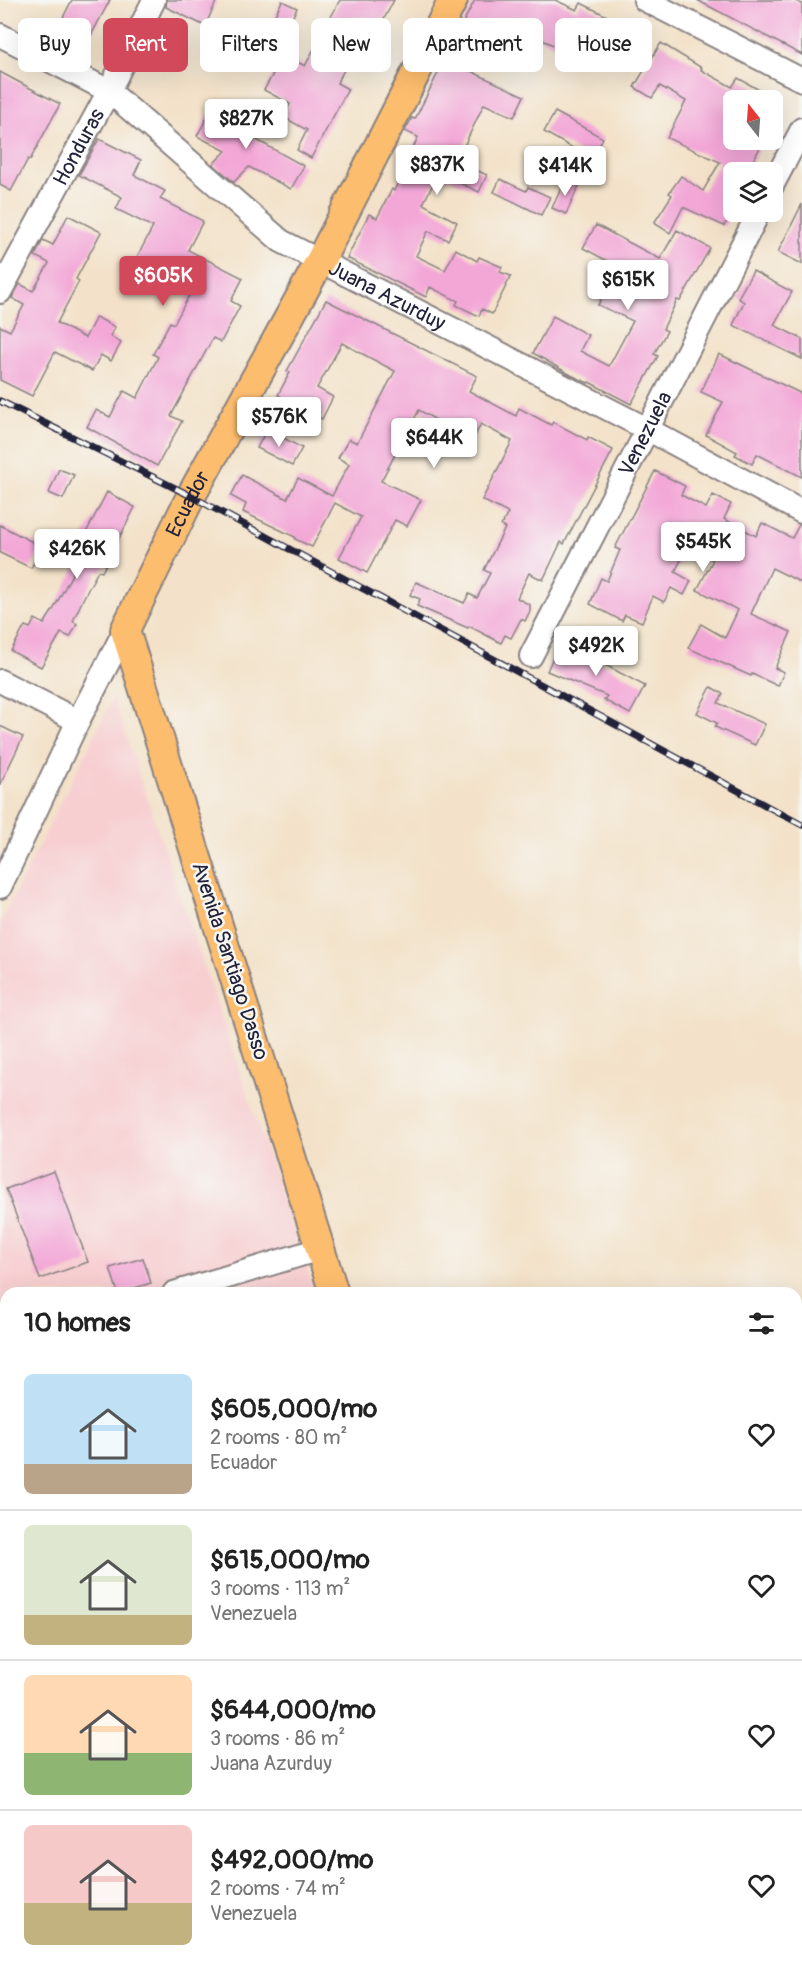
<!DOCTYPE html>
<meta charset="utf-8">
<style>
body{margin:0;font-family:Pangolin,sans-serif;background:#f6f6f6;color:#222;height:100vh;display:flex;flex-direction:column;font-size:22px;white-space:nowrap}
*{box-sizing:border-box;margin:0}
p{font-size:20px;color:#767676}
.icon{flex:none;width:33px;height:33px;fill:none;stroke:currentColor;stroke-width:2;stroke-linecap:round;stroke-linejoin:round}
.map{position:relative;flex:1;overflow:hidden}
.side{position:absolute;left:0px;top:1287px;width:802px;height:684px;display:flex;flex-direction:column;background:#fff;border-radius:18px 18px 0 0;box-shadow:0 6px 24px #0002}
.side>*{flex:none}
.banner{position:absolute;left:18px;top:18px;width:766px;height:54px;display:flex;gap:12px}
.needle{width:39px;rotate:343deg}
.tools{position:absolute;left:723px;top:90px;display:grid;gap:12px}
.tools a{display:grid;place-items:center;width:60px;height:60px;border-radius:9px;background:#fff;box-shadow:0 6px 24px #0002;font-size:30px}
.price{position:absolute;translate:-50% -51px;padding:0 14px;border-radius:6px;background:#fff;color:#222;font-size:20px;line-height:39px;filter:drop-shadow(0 2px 3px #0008)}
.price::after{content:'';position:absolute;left:50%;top:36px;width:18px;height:14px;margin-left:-9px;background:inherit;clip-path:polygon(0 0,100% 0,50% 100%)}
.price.current{background:#d1495b;color:#fff}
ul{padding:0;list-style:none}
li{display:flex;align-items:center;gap:18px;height:150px;padding:0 24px}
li+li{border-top:2px solid #e0e0e0}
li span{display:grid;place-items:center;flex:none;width:168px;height:120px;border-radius:9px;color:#555}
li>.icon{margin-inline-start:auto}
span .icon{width:72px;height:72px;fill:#fffc;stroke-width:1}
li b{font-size:26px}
h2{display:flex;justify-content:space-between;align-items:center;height:72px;padding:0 24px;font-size:26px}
.chip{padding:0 21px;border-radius:9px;background:#fff;box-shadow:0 6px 24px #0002;font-size:21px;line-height:54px}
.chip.current{background:#d1495b;color:#fff}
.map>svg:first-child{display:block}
</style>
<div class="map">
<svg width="802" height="1971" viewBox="0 0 802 1971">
<rect width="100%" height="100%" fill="#f6f6f2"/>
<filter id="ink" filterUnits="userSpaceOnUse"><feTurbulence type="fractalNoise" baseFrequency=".0167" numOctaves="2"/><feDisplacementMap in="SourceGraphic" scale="12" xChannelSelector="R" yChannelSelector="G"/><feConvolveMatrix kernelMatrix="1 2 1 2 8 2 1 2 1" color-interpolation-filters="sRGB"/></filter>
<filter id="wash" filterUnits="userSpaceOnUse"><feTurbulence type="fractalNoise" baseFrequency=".008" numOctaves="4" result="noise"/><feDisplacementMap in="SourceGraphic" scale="24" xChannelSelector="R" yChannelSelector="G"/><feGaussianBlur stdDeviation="1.35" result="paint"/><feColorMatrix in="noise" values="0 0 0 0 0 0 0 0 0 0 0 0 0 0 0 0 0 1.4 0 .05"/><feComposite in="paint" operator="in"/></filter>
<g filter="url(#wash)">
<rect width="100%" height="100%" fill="#f3e2c9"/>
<!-- built -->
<path fill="#f7cfd1" d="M113,698L315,1293H6V1431L0,1443V923Z"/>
<!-- industrial -->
<g fill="#d2bdc6">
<path d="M797,1961L802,1964V1971H589L587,1965H796Z"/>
<path d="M140,1965H529L531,1971H142Z"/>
</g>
<g id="blocks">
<!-- building -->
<g fill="#f3a7d7">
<path d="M72,0H110L82,52L53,37Z"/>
<path d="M167,0H217L205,26L166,7Z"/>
<path d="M340,0H394L376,34L381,36L368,60L354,52L337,83L348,89L311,158L297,150L307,130L283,117L290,104L264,90L273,74L229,51L239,32L261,44L282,1L297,8L276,51L305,66Z"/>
<path d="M475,0H555L577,10L581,3L633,29L625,45L611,38L599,60L569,44L566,51L532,35L517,63L458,32Z"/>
<path d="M697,0H794L802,4V55Z"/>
<path d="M661,43L702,68L701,70L732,87L738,78L777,100H734V140H764L747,172H734V191L726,204L734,208V210L724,226L683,207L670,233L654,223L672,195L669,193L681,176L703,191L720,162L667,138L686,101L660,86L652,98L634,87Z"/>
<path d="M445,59L524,96L514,117L484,104L457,161L487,175L479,192L447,177L445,180L437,176L423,204L457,222L448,240L428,231L416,256L445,270L456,249L477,261L479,257L502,267L500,272L511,276L492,314L482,309L479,316L456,305L458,301L430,287L426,297L347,258L369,214L377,218L392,189L394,191L418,137L405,131L412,118L415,119Z"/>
<path d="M0,72L60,104L30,160L28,159L11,191L0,185Z"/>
<path d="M215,103L228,110L225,114L250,127L246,134L304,166L291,189L249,167L234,182L213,164L226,151L197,136Z"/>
<path d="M555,112L603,138L592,159L544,132Z"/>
<path d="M99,139L141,160L134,175L165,191L160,199L203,221L188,250L243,278L231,301L240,306L221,342L213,338L171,416L182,421L157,466L87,427L96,410L110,417L124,391L137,398L158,357L153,354L170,322L174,324L194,286L137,257L153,227L116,209L122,197L79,175Z"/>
<path d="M500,179L526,191L528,187L550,197L541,215L494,192Z"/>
<path d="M565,180L579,186L566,214L552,208Z"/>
<path d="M802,204V264L778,252Z"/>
<path d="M68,215L101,232L76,279L79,281L57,323L85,338L96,317L115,327L110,336L121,343L111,361L101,355L92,371L55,352L32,396L0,380V326L10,331L24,305L12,298L20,284L33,291L49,263L35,256L43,240L53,245Z"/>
<path d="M596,225L660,259L677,230L710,248L680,301L677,300L663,329L667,331L654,354L658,356L631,404L589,382L588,383L571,375L533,353L553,316L588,335L580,351L609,366L633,321L598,305L617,266L583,248Z"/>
<path d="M753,271L792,292L774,325L802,339V359L733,325L744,302L738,298Z"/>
<path d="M326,300L477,376L469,391L516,416L519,408L551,425L553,422L587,440L588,437L613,450L564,544L561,542L543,580L529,573L517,598L530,605V611L525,621L521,619L511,638L505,635L501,643L469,626L468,628L417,606L420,599L410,595L416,582L464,603L469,594L477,598L490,573L484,570L505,528L501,526L508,513L482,500L512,441L481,424L472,441L419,410L381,481L421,500L407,526L395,520L367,573L339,558L361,517L335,503L312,547L295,539V537L243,512L246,504L231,496L242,475L287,499L298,478L332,496L349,464L338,458L349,439L357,443L395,371L342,343L317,388L333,397L322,419L278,395L290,372L287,371Z"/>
<path d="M719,354L802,394V477L757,454L752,464L735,455L737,452L706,435L723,402L701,392Z"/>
<path d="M267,429L302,448L292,466L257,448Z"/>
<path d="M59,469L74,475L63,499L49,493Z"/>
<path d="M655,471L685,486L681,495L706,508L713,495L731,504L724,519L756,536L762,523L792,538L799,525H802V583L772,568L751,614L791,632L775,668L784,672L778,686L752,674L751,676L688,648L701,624L725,638L738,610L697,590L713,560L688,546L675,572L691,581L684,595L671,588L664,602L653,596L642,622L625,615L622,621L590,604L601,578L607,581L620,550L615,548Z"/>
<path d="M107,492L135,507L102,572L98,571L84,597L73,621L77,624L70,637L61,633L41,667L11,651L25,626L30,628L35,619L44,624L53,610L79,561L73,558Z"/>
<path d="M0,525L42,547L31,568L0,553Z"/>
<path d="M560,641L645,686L630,714L604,700L607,696L547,671Z"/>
<path d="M711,687L723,694L718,703L765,724L755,745L715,727L717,723L697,713Z"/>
<path d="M0,726L23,737L0,785Z"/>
<path d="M54,1171L88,1262L40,1279L6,1189Z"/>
<path d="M143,1258L151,1283L118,1293L110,1268Z"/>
</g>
</g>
</g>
<g filter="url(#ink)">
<use href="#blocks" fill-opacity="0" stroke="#8a8282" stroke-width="1.5"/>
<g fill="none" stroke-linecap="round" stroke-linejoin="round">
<defs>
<g id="minor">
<path d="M645,0L802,80"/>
<path id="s1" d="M0,35L109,91L281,241L647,429L802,512"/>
<path d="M772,186L802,129"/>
<path id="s2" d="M0,292L109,91L154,0"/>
<path id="s3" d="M531,656L759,212"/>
<path d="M0,681L78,721"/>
<path d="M0,887L78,721L125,630"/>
<path d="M174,1293L320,1249"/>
<path d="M0,1325L6,1328"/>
<path d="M0,1387L6,1375"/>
</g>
<g id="major">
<path id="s4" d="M334,1293L125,630L191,496L320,261L453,0"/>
<path d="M549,1965L551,1971"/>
</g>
</defs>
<!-- minor casing -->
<use href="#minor" stroke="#8a8282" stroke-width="26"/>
<!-- major casing -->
<use href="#major" stroke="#8a8282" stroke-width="32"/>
<!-- minor -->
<use href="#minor" stroke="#fff" stroke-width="22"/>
<!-- major -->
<use href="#major" stroke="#fcbd6e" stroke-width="28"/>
<defs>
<path id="rail" d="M0,401L191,496L802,825"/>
</defs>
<!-- rail casing -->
<use href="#rail" stroke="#22223b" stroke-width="7"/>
<!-- rail -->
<use href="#rail" stroke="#f6f6f2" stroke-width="4.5" stroke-dasharray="14" stroke-linecap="butt"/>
</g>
</g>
<g text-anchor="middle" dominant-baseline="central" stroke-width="5" stroke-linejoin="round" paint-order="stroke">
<!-- street labels -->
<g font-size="21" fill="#22223b" stroke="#f6f6f2">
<text stroke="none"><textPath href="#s2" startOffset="165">Honduras</textPath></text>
<text stroke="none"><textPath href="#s1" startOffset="470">Juana Azurduy</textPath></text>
<text stroke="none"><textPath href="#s3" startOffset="250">Venezuela</textPath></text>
<text stroke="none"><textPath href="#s4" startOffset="836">Ecuador</textPath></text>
<text transform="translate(230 961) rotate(72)">Avenida Santiago Dasso</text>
</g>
</g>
</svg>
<div class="tools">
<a><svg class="needle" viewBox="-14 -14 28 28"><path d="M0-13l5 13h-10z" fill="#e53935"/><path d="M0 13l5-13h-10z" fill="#767676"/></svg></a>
<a><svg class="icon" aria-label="layers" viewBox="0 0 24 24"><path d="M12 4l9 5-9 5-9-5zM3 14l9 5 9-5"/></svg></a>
</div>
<b class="price" style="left:246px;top:150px">$827K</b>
<b class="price" style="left:437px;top:196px">$837K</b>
<b class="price" style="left:565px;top:197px">$414K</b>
<b class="price current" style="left:163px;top:307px">$605K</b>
<b class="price" style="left:628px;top:311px">$615K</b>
<b class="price" style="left:279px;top:448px">$576K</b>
<b class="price" style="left:434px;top:469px">$644K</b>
<b class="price" style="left:703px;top:573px">$545K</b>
<b class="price" style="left:77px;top:580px">$426K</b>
<b class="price" style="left:596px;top:677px">$492K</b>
<div class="banner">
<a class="chip">Buy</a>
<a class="chip current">Rent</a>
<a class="chip">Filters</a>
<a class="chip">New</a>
<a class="chip">Apartment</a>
<a class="chip">House</a>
</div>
<section class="side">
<h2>10 homes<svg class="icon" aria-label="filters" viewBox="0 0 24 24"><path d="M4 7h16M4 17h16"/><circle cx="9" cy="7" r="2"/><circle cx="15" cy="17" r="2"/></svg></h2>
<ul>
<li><span style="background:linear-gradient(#bfe0f5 75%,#b9a48a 0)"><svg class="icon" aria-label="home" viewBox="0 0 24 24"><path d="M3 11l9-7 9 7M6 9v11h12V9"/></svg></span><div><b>$605,000/mo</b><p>2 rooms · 80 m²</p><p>Ecuador</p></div><svg class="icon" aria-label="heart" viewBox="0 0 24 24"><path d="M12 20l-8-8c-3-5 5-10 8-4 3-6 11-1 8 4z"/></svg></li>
<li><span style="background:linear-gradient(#dfe7d0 75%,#c2b280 0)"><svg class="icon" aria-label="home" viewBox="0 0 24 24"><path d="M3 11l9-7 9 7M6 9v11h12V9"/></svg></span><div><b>$615,000/mo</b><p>3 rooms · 113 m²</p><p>Venezuela</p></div><svg class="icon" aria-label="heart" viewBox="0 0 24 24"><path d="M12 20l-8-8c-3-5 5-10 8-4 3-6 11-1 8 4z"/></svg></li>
<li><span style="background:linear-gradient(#ffd9b3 65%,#8fb573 0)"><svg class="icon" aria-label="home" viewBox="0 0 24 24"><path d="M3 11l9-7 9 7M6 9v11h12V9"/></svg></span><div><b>$644,000/mo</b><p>3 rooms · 86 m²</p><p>Juana Azurduy</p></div><svg class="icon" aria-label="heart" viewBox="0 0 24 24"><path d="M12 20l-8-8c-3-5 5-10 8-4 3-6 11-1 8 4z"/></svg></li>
<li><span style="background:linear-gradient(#f6c9c9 65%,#c2b280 0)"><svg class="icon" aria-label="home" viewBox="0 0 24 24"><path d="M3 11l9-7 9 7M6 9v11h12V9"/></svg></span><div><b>$492,000/mo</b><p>2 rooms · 74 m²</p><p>Venezuela</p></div><svg class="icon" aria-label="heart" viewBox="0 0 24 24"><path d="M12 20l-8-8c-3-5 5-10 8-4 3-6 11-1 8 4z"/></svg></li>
</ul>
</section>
</div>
